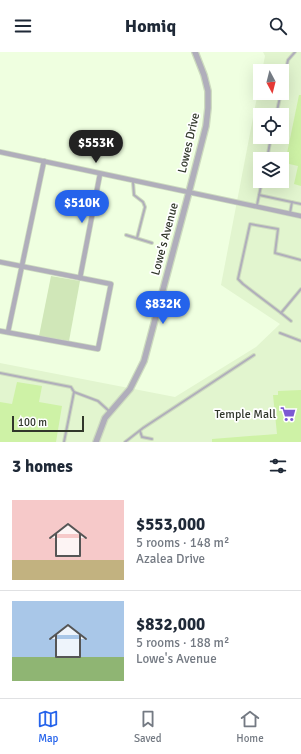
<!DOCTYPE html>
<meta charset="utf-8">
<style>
body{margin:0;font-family:Signika,sans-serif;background:#f6f6f7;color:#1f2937;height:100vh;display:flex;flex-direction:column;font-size:15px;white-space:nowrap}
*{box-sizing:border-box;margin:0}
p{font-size:13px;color:#747a83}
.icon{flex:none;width:22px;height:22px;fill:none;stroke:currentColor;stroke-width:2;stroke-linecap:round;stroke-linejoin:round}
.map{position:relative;height:390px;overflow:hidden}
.panel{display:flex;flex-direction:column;background:#fff;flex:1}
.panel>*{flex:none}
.needle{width:26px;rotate:173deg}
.buttons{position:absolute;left:253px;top:12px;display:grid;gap:8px}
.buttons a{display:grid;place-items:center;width:36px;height:36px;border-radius:0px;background:#fff;box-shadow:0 4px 16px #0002;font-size:20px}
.scale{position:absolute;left:12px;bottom:10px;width:72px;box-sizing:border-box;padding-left:4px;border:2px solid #31372b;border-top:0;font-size:11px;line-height:14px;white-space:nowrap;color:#31372b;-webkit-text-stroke:3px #fff;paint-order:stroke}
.price{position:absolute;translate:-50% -34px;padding:0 9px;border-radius:14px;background:#2563eb;color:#fff;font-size:13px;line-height:26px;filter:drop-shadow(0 1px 2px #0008)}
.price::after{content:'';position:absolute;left:50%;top:24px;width:12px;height:9px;margin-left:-6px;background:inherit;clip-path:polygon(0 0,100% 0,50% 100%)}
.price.active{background:#222;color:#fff}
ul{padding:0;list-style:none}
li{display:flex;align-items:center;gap:12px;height:100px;padding:0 12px}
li+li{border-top:1px solid #e0e1e3}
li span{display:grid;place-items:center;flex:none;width:112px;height:80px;border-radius:0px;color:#555}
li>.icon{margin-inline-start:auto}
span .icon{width:48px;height:48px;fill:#fffc;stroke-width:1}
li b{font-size:17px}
h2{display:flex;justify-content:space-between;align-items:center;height:48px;padding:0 12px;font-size:17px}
header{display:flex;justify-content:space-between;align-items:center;height:52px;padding:0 12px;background:#fff;font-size:18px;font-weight:800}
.tabs{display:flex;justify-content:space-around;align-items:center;height:56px;border-top:1px solid #e0e1e3;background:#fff;font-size:11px;color:#747a83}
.tabs a{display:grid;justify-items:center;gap:2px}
.tabs .active{color:#2563eb}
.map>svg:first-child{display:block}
</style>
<header><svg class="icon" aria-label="menu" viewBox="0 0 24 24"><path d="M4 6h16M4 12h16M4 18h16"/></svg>Homiq<svg class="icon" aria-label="search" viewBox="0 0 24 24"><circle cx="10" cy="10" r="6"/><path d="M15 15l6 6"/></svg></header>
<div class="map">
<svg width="301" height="390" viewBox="0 0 301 390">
<rect width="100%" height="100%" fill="#efffe0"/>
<!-- built -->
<path fill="#e2f5cf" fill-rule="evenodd" d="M263,0H301V390H0V311L175,345L256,295L280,272L221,233L260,29V41H282V19H262L265,4ZM260,63H282V85H260ZM260,107H282V129H260Z"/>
<!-- green -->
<path fill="#d0e7b8" d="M51,224L80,229L69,289L39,284Z"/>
<!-- building -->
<g fill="#cef2a6">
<path d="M299,43H301V134L294,132L298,114L285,111Z"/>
<path d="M17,330L42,334L39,350L62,354L56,390H0V350L12,352Z"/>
<path d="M301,338V390H212V387L277,382L273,343H278V339Z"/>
</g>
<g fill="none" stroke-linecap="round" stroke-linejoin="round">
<defs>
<g id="service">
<path d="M282,35L288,8L295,0"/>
<path d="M276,63L281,41"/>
<path d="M267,107L271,85"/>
<path d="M133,130L134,143L143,150L145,155L137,186"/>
<path d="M259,143L301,152"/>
<path d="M257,153L262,129"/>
<path d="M290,161L292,150"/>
<path d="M126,183L152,191"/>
<path d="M281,261L243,232L238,227L250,172L278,177L275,201L301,208"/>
<path d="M291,269L281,261L301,237"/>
<path d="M280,281L301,289"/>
<path d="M0,321L71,335L74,340L64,390"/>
<path d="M74,340L98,349L109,359"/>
<path d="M140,379L142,385L152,387"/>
<path d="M125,390L143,376L254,303"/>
</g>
<g id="minor">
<path d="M0,100L301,164"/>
<path d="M0,210L111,232L98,297L0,279"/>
<path d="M80,226L100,122"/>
<path d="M8,280L44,109"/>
</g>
<path id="tertiary" d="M96,390L105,366L130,337L144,309L189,140L206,74L208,56V39L204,23L195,0"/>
</defs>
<!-- service casing -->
<use href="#service" stroke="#cddbbf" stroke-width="4"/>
<!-- minor casing -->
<use href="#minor" stroke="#cddbbf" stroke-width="6"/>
<!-- tertiary casing -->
<use href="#tertiary" stroke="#cddbbf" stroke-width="8"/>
<!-- service -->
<use href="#service" stroke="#b0aebb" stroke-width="2"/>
<!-- minor -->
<use href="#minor" stroke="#b0aebb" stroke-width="4.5"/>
<!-- tertiary -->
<use href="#tertiary" stroke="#b0aebb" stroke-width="5.5"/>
</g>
<!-- icons -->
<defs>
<symbol id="supermarket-bare" viewBox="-9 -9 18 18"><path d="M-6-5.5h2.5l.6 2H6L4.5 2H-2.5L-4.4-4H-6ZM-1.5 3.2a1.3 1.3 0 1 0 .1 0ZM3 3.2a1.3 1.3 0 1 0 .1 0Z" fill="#7c59d3" stroke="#fff" stroke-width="2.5" paint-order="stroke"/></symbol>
</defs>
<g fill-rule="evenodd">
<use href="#supermarket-bare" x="277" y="351" width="22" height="22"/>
</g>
<g text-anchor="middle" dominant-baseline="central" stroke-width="3.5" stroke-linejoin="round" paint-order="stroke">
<!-- street labels -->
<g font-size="12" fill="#31372b" stroke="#fff">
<text transform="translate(189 91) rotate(-77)">Lowes Drive</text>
<text transform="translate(165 187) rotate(-75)">Lowe's Avenue</text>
</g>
<!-- poi labels -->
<g font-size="12" fill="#31372b" stroke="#fff" text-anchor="end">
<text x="276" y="362">Temple Mall</text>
</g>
</g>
</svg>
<div class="buttons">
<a><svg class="needle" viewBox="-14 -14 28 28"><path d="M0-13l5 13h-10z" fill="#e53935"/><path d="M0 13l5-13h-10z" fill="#747a83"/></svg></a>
<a><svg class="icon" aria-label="locate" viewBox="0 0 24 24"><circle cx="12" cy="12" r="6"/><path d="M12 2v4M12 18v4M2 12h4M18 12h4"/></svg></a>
<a><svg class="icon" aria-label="layers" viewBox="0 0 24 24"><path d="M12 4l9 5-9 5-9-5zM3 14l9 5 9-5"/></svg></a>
</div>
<div class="scale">100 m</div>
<b class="price active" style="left:96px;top:112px">$553K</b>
<b class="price" style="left:82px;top:172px">$510K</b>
<b class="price" style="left:163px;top:273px">$832K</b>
</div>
<section class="panel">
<h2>3 homes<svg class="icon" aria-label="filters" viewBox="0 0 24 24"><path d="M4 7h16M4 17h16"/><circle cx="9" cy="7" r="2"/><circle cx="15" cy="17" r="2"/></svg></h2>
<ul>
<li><span style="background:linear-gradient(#f6c9c9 75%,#c2b280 0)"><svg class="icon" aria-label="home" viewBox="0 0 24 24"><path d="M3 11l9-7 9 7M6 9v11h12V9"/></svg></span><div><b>$553,000</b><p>5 rooms · 148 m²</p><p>Azalea Drive</p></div></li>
<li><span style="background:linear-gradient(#a9c7e8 70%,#8fb573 0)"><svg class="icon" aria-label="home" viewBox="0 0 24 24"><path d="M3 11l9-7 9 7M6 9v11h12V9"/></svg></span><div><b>$832,000</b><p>5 rooms · 188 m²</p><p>Lowe's Avenue</p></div></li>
</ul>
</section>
<nav class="tabs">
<a class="active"><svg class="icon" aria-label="map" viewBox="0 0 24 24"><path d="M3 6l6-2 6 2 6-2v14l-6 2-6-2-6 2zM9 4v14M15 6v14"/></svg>Map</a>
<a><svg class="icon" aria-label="saved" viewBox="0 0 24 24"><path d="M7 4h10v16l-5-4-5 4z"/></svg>Saved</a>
<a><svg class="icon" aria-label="home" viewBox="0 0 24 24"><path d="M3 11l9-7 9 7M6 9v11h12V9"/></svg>Home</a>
</nav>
